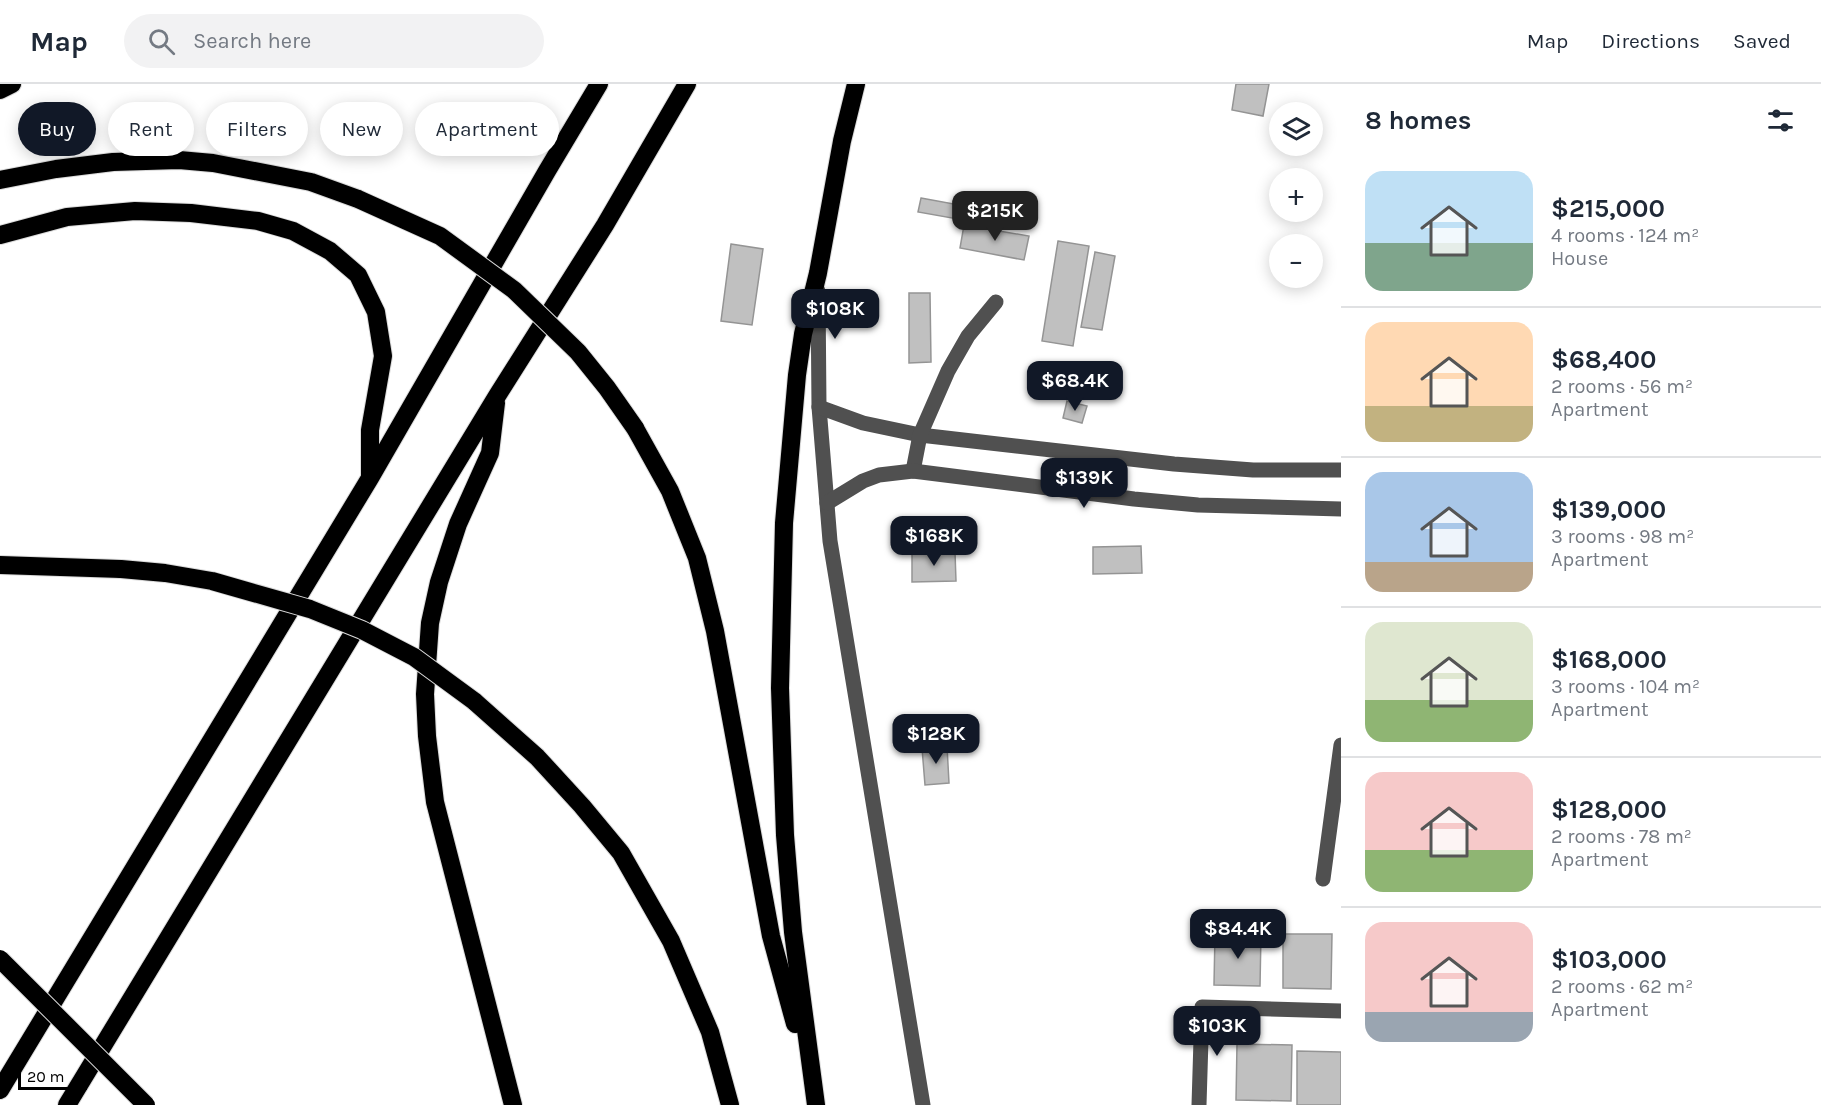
<!DOCTYPE html>
<meta charset="utf-8">
<style>
body{margin:0;font-family:Karla,sans-serif;background:#f2f2f3;color:#1f2937;height:100vh;display:flex;flex-direction:column;font-size:22px;white-space:nowrap}
*{box-sizing:border-box;margin:0}
p{font-size:20px;color:#747a83}
.icon{flex:none;width:33px;height:33px;fill:none;stroke:currentColor;stroke-width:2;stroke-linecap:round;stroke-linejoin:round}
.map{position:relative;flex:1;overflow:hidden}
.details{display:flex;flex-direction:column;background:#fff;width:480px}
.details>*{flex:none}
.guide{position:absolute;left:18px;top:18px;width:570px;height:54px;display:flex;gap:12px}
.tools{position:absolute;left:1269px;top:18px;display:grid;gap:12px}
.tools a{display:grid;place-items:center;width:54px;height:54px;border-radius:50%;background:#fff;box-shadow:0 3px 15px #0003;font-size:30px}
.scale{position:absolute;left:18px;bottom:15px;width:69px;box-sizing:border-box;padding-left:6px;border:3px solid #000;border-top:0;font-size:16px;line-height:21px;white-space:nowrap;color:#000;-webkit-text-stroke:4px #fff;paint-order:stroke}
.price{position:absolute;translate:-50% -51px;padding:0 14px;border-radius:12px;background:#111827;color:#fff;font-size:20px;line-height:39px;filter:drop-shadow(0 2px 3px #0008)}
.price::after{content:'';position:absolute;left:50%;top:36px;width:18px;height:14px;margin-left:-9px;background:inherit;clip-path:polygon(0 0,100% 0,50% 100%)}
.price.selected{background:#222;color:#fff}
ul{padding:0;list-style:none}
li{display:flex;align-items:center;gap:18px;height:150px;padding:0 24px}
li+li{border-top:2px solid #e0e1e3}
li span{display:grid;place-items:center;flex:none;width:168px;height:120px;border-radius:18px;color:#555}
li>.icon{margin-inline-start:auto}
span .icon{width:72px;height:72px;fill:#fffc;stroke-width:1}
li b{font-size:26px}
h2{display:flex;justify-content:space-between;align-items:center;height:72px;padding:0 24px;font-size:26px}
.pill{padding:0 21px;border-radius:27px;background:#fff;box-shadow:0 3px 15px #0003;font-size:21px;line-height:54px}
.pill.selected{background:#111827;color:#fff}
header{display:flex;align-items:center;gap:36px;box-sizing:border-box;height:84px;padding:0 30px;background:#fff;border-bottom:2px solid #e0e1e3}
header strong{font-size:28px}
nav{display:flex;gap:33px;margin-inline-start:auto;font-size:21px}
.search{width:420px;height:54px;background:#f2f2f3;display:flex;align-items:center;gap:15px;box-sizing:border-box;padding:0 21px;border-radius:33px;color:#747a83;font-size:22px}
main{display:flex;flex:1;min-height:0}
.map>svg:first-child{display:block}
</style>
<header>
<strong>Map</strong>
<div class="search"><svg class="icon" aria-label="search" viewBox="0 0 24 24"><circle cx="10" cy="10" r="6"/><path d="M15 15l6 6"/></svg>Search here</div>
<nav><a>Map</a><a>Directions</a><a>Saved</a></nav>
</header>
<main>
<div class="map">
<svg width="1341" height="1021" viewBox="0 0 1341 1021">
<rect width="100%" height="100%" fill="#fff"/>
<!-- building -->
<g fill="#c0c0c0" stroke="#949494" stroke-width="1.5">
<path d="M1236,0H1269L1263,32L1232,26Z"/>
<path d="M921,114L965,122L963,136L918,128Z"/>
<path d="M968,118L993,122L990,139L965,135Z"/>
<path d="M964,141L1029,152L1024,176L960,164Z"/>
<path d="M1058,157L1089,162L1073,262L1042,257Z"/>
<path d="M731,160L763,165L752,241L721,237Z"/>
<path d="M1095,168L1115,172L1102,246L1081,243Z"/>
<path d="M909,209H930L931,278L909,279Z"/>
<path d="M1067,317L1087,322L1082,339L1063,334Z"/>
<path d="M1141,462L1142,489L1093,490V463Z"/>
<path d="M955,468L956,497L912,498V469Z"/>
<path d="M947,662L949,699L925,701L922,664Z"/>
<path d="M1215,849L1261,850L1260,902L1214,901Z"/>
<path d="M1283,850H1332L1331,905L1283,904Z"/>
<path d="M1237,960L1292,961L1291,1017L1236,1016Z"/>
<path d="M1297,967L1341,968V1021H1297Z"/>
</g>
<g fill="none" stroke-linecap="round" stroke-linejoin="round">
<defs>
<g id="highway">
<path d="M0,6L12,0"/>
<path d="M0,96L56,85L113,78L179,76L213,79L311,98L358,115"/>
<path d="M0,151L67,133L135,127L191,129L258,137L293,147L330,167L358,191L376,228L383,272L370,346V392"/>
<path d="M496,319L490,369L458,440L439,498L430,539L425,610L427,652L435,718L513,1021"/>
<path d="M635,344L670,407L697,474L715,547L771,852L795,940"/>
<path d="M0,481L121,485"/>
<path d="M474,617L537,673L582,722L621,769L671,857L710,948L730,1021"/>
<path d="M0,1006L370,394L547,87L599,0"/>
<path d="M67,1021L497,312L605,141L687,0"/>
<path d="M816,1021L793,848L785,751L780,604L784,439L797,291L803,250L818,189L842,57L856,0"/>
</g>
</defs>
<!-- highway casing -->
<use href="#highway" stroke="#dbdbdb" stroke-width="20"/>
<!-- minor -->
<g stroke="#505050" stroke-width="15">
<path d="M818,207L819,323L830,457L923,1021"/>
<path d="M819,323L863,339L920,351L1174,380L1253,386H1341"/>
<path d="M913,387L920,351L948,287L968,252L996,218"/>
<path d="M827,419L863,397L879,391L913,387L1134,415L1198,421L1341,425"/>
<path d="M1323,795L1341,661"/>
<path d="M1199,1021L1202,923L1341,927"/>
</g>
<!-- highway -->
<use href="#highway" stroke="#000" stroke-width="18"/>
<defs>
<g id="highway-bridge">
<path d="M358,115L440,152L514,206L578,268L607,304L635,344"/>
<path d="M121,485L165,489L212,497L310,525L362,546L414,573L474,617"/>
<path d="M0,875L146,1021"/>
</g>
</defs>
<!-- highway-bridge casing -->
<use href="#highway-bridge" stroke="#dbdbdb" stroke-width="20" stroke-linecap="butt"/>
<!-- highway-bridge -->
<use href="#highway-bridge" stroke="#000" stroke-width="18"/>
</g>
</svg>
<div class="tools">
<a><svg class="icon" aria-label="layers" viewBox="0 0 24 24"><path d="M12 4l9 5-9 5-9-5zM3 14l9 5 9-5"/></svg></a>
<a>+</a>
<a>−</a>
</div>
<div class="scale">20 m</div>
<b class="price selected" style="left:995px;top:158px">$215K</b>
<b class="price" style="left:835px;top:256px">$108K</b>
<b class="price" style="left:1075px;top:328px">$68.4K</b>
<b class="price" style="left:1084px;top:425px">$139K</b>
<b class="price" style="left:934px;top:483px">$168K</b>
<b class="price" style="left:936px;top:681px">$128K</b>
<b class="price" style="left:1238px;top:876px">$84.4K</b>
<b class="price" style="left:1217px;top:973px">$103K</b>
<div class="guide">
<a class="pill selected">Buy</a>
<a class="pill">Rent</a>
<a class="pill">Filters</a>
<a class="pill">New</a>
<a class="pill">Apartment</a>
</div>
</div>
<section class="details">
<h2>8 homes<svg class="icon" aria-label="filters" viewBox="0 0 24 24"><path d="M4 7h16M4 17h16"/><circle cx="9" cy="7" r="2"/><circle cx="15" cy="17" r="2"/></svg></h2>
<ul>
<li><span style="background:linear-gradient(#bfe0f5 60%,#7fa58c 0)"><svg class="icon" aria-label="home" viewBox="0 0 24 24"><path d="M3 11l9-7 9 7M6 9v11h12V9"/></svg></span><div><b>$215,000</b><p>4 rooms · 124 m²</p><p>House</p></div></li>
<li><span style="background:linear-gradient(#ffd9b3 70%,#c2b280 0)"><svg class="icon" aria-label="home" viewBox="0 0 24 24"><path d="M3 11l9-7 9 7M6 9v11h12V9"/></svg></span><div><b>$68,400</b><p>2 rooms · 56 m²</p><p>Apartment</p></div></li>
<li><span style="background:linear-gradient(#a9c7e8 75%,#b9a48a 0)"><svg class="icon" aria-label="home" viewBox="0 0 24 24"><path d="M3 11l9-7 9 7M6 9v11h12V9"/></svg></span><div><b>$139,000</b><p>3 rooms · 98 m²</p><p>Apartment</p></div></li>
<li><span style="background:linear-gradient(#dfe7d0 65%,#8fb573 0)"><svg class="icon" aria-label="home" viewBox="0 0 24 24"><path d="M3 11l9-7 9 7M6 9v11h12V9"/></svg></span><div><b>$168,000</b><p>3 rooms · 104 m²</p><p>Apartment</p></div></li>
<li><span style="background:linear-gradient(#f6c9c9 65%,#8fb573 0)"><svg class="icon" aria-label="home" viewBox="0 0 24 24"><path d="M3 11l9-7 9 7M6 9v11h12V9"/></svg></span><div><b>$128,000</b><p>2 rooms · 78 m²</p><p>Apartment</p></div></li>
<li><span style="background:linear-gradient(#f6c9c9 75%,#9aa5b1 0)"><svg class="icon" aria-label="home" viewBox="0 0 24 24"><path d="M3 11l9-7 9 7M6 9v11h12V9"/></svg></span><div><b>$103,000</b><p>2 rooms · 62 m²</p><p>Apartment</p></div></li>
</ul>
</section>
</main>
